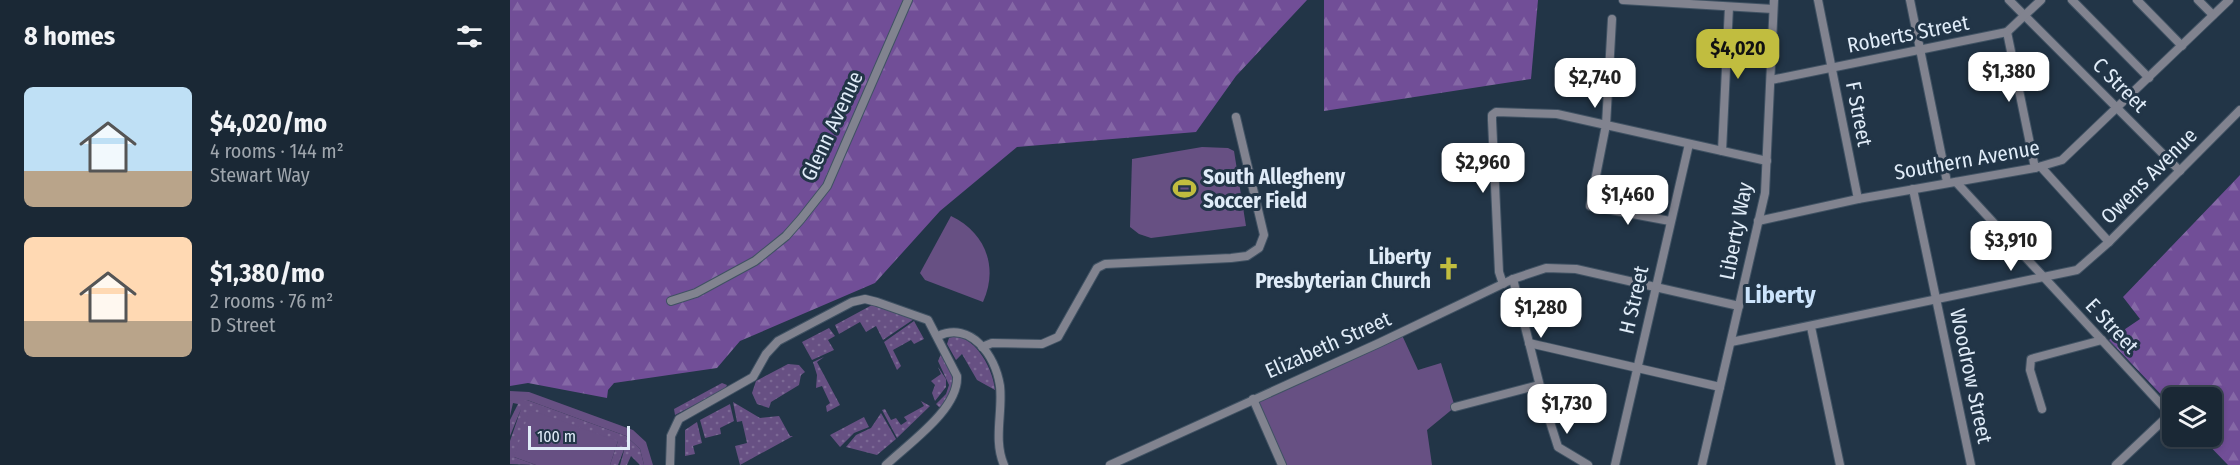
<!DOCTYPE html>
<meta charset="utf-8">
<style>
body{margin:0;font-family:"Fira Sans Condensed",sans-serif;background:#273441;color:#f1f3f6;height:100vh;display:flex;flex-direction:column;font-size:22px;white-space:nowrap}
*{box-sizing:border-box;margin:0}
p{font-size:20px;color:#9fa6ad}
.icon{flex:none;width:33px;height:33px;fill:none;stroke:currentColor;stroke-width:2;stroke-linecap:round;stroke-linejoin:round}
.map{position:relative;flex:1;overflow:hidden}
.sheet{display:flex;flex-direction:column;background:#1a2835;width:510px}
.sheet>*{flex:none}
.fabs{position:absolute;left:1652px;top:387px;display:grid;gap:12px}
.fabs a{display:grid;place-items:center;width:60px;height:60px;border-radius:9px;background:#1a2835;box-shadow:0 3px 9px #0003,0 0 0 2px #384450;font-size:30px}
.scale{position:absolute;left:18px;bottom:15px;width:102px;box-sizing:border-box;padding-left:6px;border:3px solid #e0ecf8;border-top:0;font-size:16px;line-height:21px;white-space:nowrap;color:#e0ecf8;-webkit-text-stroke:4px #223547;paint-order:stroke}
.price{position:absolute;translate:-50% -51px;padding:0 14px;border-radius:12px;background:#fff;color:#222;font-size:20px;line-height:39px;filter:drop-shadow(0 2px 3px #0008)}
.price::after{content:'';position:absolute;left:50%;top:36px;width:18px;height:14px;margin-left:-9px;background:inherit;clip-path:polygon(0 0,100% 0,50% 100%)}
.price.active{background:#c1bd3f;color:#111}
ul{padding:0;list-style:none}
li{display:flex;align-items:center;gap:18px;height:150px;padding:0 24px}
li span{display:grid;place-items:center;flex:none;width:168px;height:120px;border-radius:9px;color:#555}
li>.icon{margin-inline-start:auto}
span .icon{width:72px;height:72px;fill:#fffc;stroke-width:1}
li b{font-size:26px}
h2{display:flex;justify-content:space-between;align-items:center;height:72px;padding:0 24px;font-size:26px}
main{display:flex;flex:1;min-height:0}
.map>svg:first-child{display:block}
</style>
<main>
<section class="sheet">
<h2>8 homes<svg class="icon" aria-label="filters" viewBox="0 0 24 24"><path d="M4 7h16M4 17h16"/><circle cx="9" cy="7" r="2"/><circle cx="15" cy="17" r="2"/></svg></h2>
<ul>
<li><span style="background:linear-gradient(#bfe0f5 70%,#b9a48a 0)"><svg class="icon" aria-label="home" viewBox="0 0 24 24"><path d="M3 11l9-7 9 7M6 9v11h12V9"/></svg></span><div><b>$4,020/mo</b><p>4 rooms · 144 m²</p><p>Stewart Way</p></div></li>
<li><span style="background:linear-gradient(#ffd9b3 70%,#b9a48a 0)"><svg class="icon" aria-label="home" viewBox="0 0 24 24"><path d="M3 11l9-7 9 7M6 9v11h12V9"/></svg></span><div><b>$1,380/mo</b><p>2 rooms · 76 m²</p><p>D Street</p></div></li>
</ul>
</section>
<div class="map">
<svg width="1730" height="465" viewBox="0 0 1730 465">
<defs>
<pattern id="grass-dots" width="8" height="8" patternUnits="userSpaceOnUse" patternTransform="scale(1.5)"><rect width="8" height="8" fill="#675083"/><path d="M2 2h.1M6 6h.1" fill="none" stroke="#7c6995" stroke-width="1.8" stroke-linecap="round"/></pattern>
<pattern id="forest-firs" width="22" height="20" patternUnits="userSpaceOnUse" patternTransform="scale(1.5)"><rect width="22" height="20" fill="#714e97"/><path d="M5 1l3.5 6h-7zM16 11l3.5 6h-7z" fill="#8568a6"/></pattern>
</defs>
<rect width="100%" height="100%" fill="#223547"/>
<!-- grass -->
<g fill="url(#grass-dots)">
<path d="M362,305L404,319L373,340L366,326L356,332L350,322L329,334L325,325Z"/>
<path d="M404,321L414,339L404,344L401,340L383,350L391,366L387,370L374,342Z"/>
<path d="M319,328L325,336L318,340L324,350L302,360L292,342Z"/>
<path d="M445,336C467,339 483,369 485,390L467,380L452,354L446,360L437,344L439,338Z"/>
<path d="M432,352C444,377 449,383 432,407H429L426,404L436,394L439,385L428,361Z"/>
<path d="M314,357L307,362L330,405L317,412L316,406L320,403L312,386L306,388L307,375L303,362Z"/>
<path d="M278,364L289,365L295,372L291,375L289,385L261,402L259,408L247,404L242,393L246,381Z"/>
<path d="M428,367L436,379V387L425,401L422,393L425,385L421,381L431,374Z"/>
<path d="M212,383L217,385L215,389L165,415L164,409Z"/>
<path d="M5,399L17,400L116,436L130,449L134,465H130L121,456L117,465H110L115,447L108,465H100L108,441L4,457L26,465L0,464V441L11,409L0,436V420L8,404L3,403L0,416V401Z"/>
<path d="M411,401L420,406L387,438L372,410L375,409L381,420L386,418L391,425L397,421L394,417L414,406Z"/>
<path d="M223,402L250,418L269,416L280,436H283L230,465L225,446L237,443L232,421L227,422Z"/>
<path d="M220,404L224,421L210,428L211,434L195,438L190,420Z"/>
<path d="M371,413L386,439L367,455L336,447L346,435L361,428Z"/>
<path d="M354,417L359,427L344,433L330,447L320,435Z"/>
<path d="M187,422L192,443L183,446L185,454L175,456V430Z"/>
</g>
<!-- forest -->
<g fill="url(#forest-firs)">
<path d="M0,0H797L726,76L686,132L507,147L430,211L365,283L230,341L207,368L104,383L98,390L97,398L18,383L0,386Z"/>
<path d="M814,0H1028L1021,79L814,111Z"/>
<path d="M1730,175V465H1718L1691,437L1701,436V398H1662V406L1599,340L1630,319L1613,297Z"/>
</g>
<!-- green -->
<g fill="#675083">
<path d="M692,147L718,148L724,151L736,226L641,238L629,234L620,227L622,159Z"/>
<path d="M441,216C475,232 489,267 473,302L415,280L410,273Z"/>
<path d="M891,333L908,370L931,363L945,407L917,430L922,465H772L743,399Z"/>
<path d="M0,391L19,392L123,430L136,442L143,465H134L130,449L116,436L17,400L0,401Z"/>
<path d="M20,410L108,441L100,465H26L4,457Z"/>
</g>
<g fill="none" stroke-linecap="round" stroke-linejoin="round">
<defs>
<g id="minor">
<path d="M1113,0L1263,9"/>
<path d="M1308,0L1348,199"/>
<path d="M1400,0L1437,182"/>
<path d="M1499,0L1670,171"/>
<path d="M1562,0L1639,78"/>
<path d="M1627,0L1672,46"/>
<path d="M1688,0L1703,15"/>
<path d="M1102,19L1096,125L1080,206L1160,221"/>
<path d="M1497,32L1525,168"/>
<path d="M1261,80L1497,32L1531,0"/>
<path d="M1212,151L1219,7"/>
<path d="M1531,167L1599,242"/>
<path d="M1446,182L1660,414L1606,465"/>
<path d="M1403,189L1461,465"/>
<path d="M1248,221L1348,199L1525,168L1552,160L1719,0"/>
<path d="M1003,279L1035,406L1048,447L1078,465"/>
<path d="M993,284L989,272L982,120V115L986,112L1047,114L1257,161"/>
<path d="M161,301L186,293L245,261L276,236L291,219L317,186L398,0"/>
<path d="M1301,327L1330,465"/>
<path d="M428,336C461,321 485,355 490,386C493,412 483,440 494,465"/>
<path d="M1221,342L1567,270L1599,242L1730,110"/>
<path d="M1019,343L1210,387"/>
<path d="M472,347L482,343L532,344L548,337L587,268L595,264L721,258L737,256L749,248L754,235L726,117"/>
<path d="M743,399L772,465"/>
<path d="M945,407L1029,385"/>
<path d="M1532,409L1520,370L1521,359L1592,340"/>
<path d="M160,465L161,436L169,419L243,377L256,354L268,341L342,302L355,299L367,302L418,320L447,376C449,409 399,443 376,465"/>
<path d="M600,465L869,343L1003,279L1036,268L1066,269L1229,306"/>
<path d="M1105,465L1179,144"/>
<path d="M1192,465L1255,193L1264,0"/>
</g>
</defs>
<!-- minor casing -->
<use href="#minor" stroke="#405263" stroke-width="10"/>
<!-- minor -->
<use href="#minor" stroke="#81838f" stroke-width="8"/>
</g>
<!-- icons -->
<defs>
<symbol id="stadium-bare" viewBox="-9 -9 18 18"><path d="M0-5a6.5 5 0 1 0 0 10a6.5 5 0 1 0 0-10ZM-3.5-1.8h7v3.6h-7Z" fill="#c1bd3f" stroke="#223547" stroke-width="2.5" paint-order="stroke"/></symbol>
<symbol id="church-bare" viewBox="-9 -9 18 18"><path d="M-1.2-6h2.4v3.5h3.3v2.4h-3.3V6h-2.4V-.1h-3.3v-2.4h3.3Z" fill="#c1bd3f" stroke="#223547" stroke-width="2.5" paint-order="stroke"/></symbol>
</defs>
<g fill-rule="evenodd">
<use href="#stadium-bare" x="658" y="172" width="33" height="33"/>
<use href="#church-bare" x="922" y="252" width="33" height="33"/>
</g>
<g text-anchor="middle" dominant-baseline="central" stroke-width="6" stroke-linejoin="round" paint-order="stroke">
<!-- street labels -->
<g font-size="21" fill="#e0ecf8" stroke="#223547">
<text transform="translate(1398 34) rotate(-11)">Roberts Street</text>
<text transform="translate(1610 85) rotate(45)">C Street</text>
<text transform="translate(1349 114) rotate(79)">F Street</text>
<text transform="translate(322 126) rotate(-65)">Glenn Avenue</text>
<text transform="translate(1457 160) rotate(-10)">Southern Avenue</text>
<text transform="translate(1639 176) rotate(-45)">Owens Avenue</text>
<text transform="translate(1226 231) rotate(-79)">Liberty Way</text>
<text transform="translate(1124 300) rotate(-77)">H Street</text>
<text transform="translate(1602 326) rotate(47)">E Street</text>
<text transform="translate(818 345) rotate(-24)">Elizabeth Street</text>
<text transform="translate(1461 376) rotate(78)">Woodrow Street</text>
</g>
<!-- poi labels -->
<g font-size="21" font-weight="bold" fill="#e0ecf8" stroke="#223547" text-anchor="start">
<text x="693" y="177">South Allegheny<tspan x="693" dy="24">Soccer Field</tspan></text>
<text x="921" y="257" text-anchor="end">Liberty<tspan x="921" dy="24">Presbyterian Church</tspan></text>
</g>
<!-- quarter labels -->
<g font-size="24" font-weight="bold" fill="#cce4fc" stroke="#223547">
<text x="1270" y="295">Liberty</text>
</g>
</g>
</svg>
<div class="fabs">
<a><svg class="icon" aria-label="layers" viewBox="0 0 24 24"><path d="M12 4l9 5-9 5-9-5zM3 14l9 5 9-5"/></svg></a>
</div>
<div class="scale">100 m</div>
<b class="price active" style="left:1228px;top:80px">$4,020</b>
<b class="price" style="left:1499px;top:103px">$1,380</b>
<b class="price" style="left:1085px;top:109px">$2,740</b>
<b class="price" style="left:973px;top:194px">$2,960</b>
<b class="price" style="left:1118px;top:226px">$1,460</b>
<b class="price" style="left:1501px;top:272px">$3,910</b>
<b class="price" style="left:1031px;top:339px">$1,280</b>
<b class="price" style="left:1057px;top:435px">$1,730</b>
</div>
</main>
